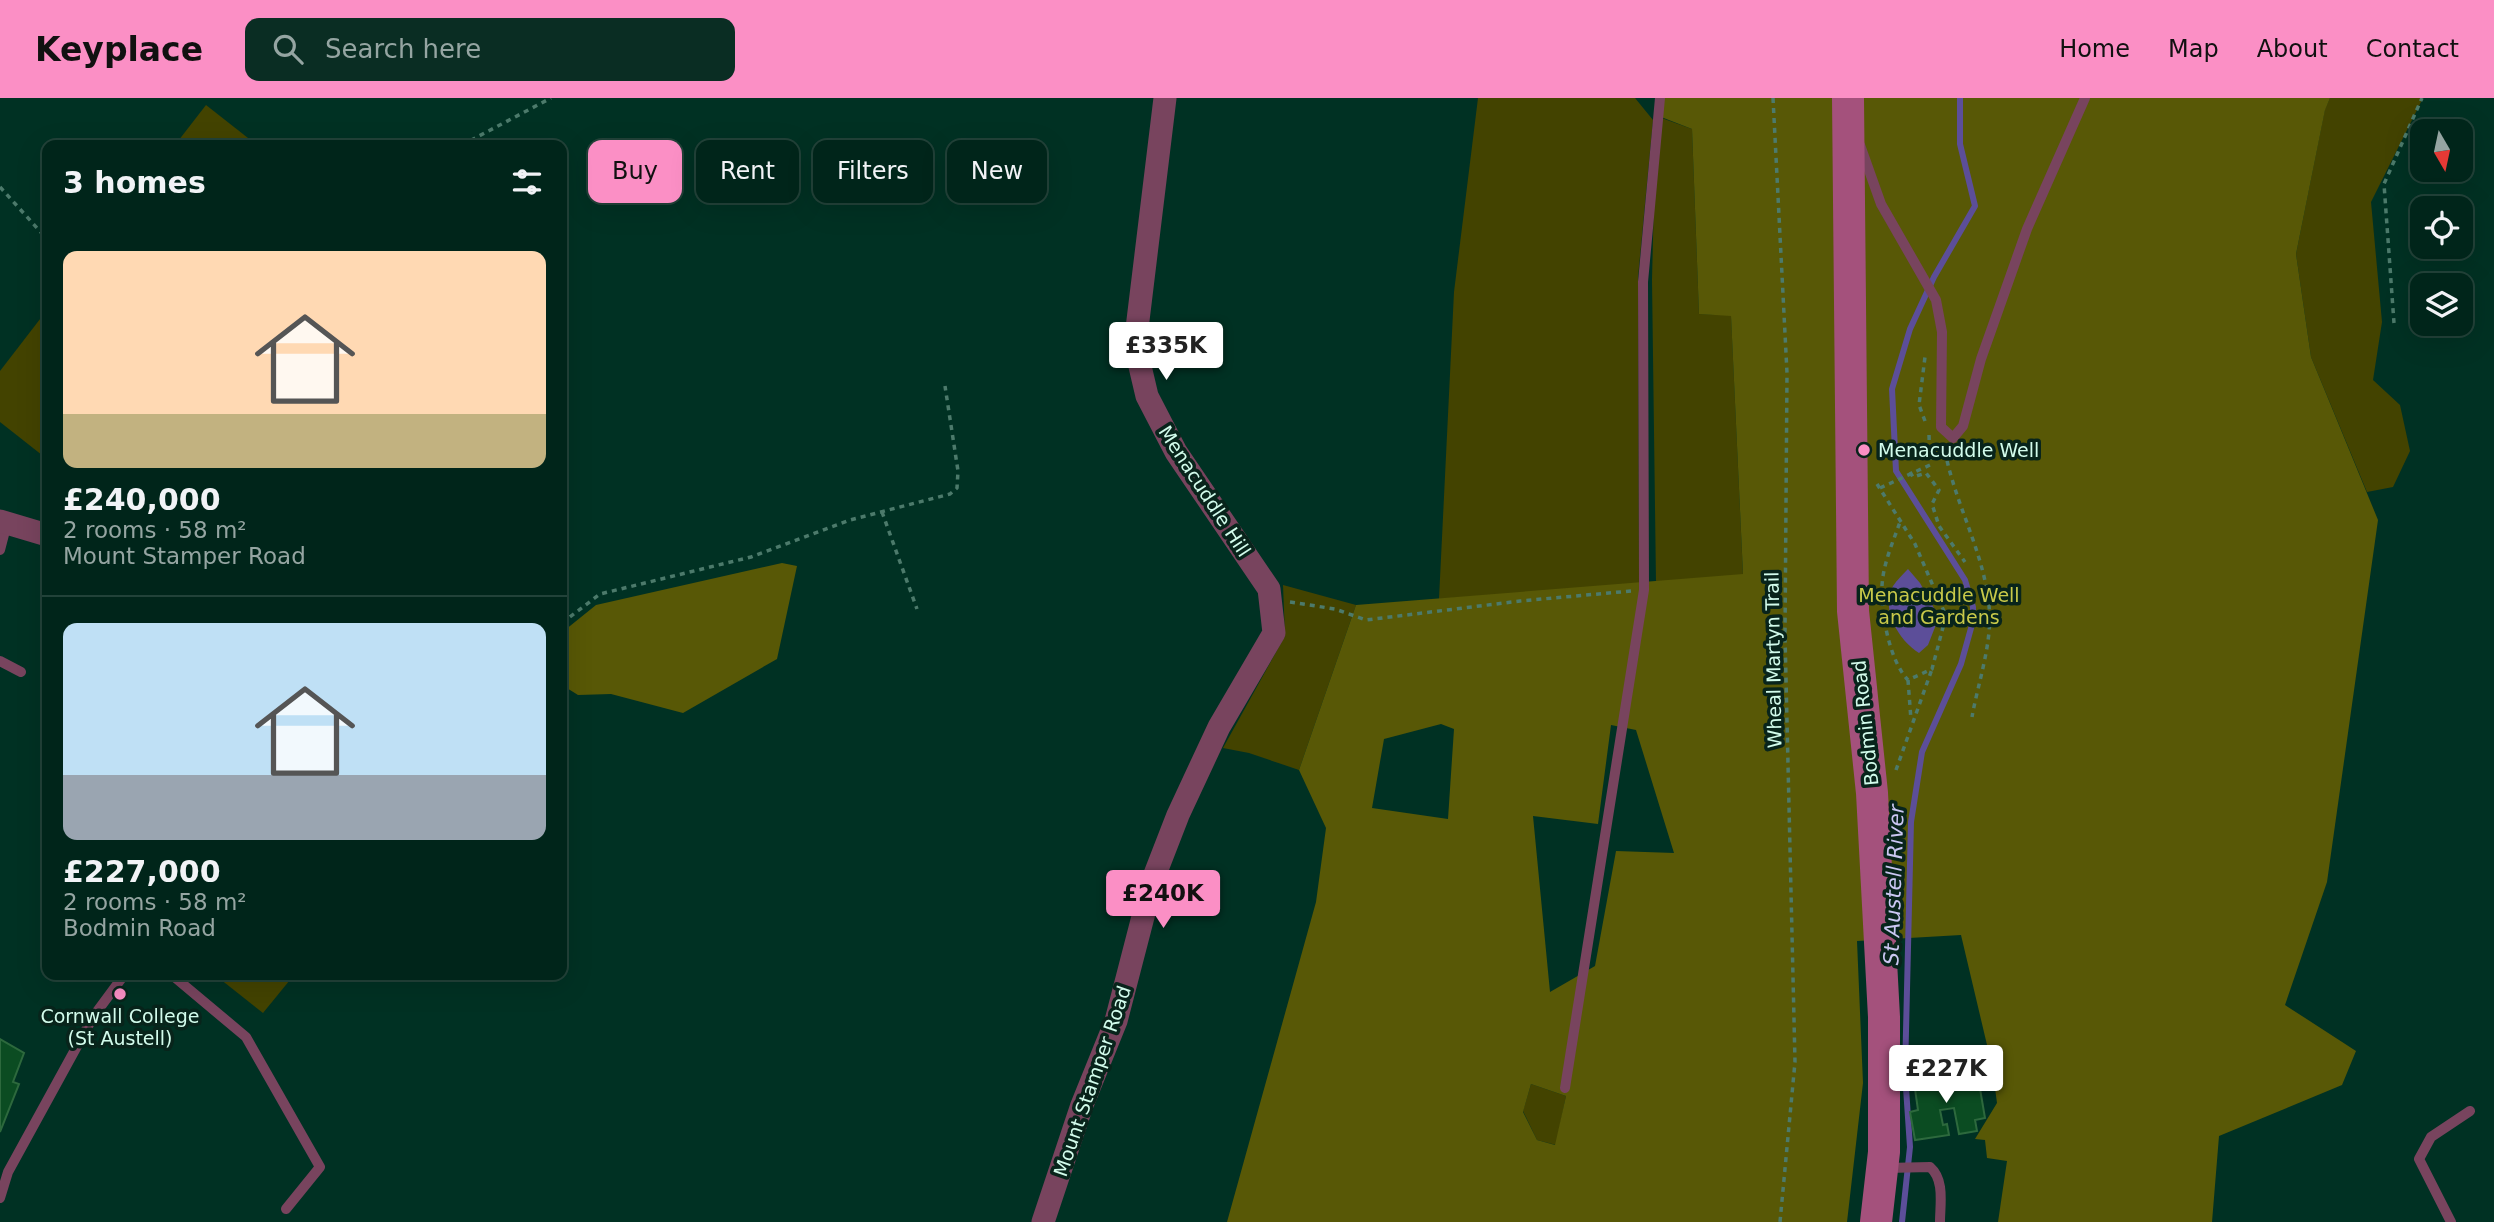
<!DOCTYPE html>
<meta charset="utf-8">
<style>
body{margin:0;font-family:"DejaVu Sans",sans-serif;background:#0a2d23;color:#f1f3f6;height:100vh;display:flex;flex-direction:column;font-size:26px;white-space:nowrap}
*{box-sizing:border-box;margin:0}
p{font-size:23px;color:#95a5a2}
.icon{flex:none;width:38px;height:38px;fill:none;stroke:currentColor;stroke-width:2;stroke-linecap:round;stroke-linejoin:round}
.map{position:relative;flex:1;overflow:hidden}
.panel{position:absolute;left:42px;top:42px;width:525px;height:840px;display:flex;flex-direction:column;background:#00251a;border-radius:14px;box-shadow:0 7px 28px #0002,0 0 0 2px #224239}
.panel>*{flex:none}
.hud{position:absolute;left:588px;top:42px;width:665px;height:63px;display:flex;gap:14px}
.needle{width:46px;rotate:171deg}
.tools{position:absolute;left:2410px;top:21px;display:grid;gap:14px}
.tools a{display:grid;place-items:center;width:63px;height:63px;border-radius:14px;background:#00251a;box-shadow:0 7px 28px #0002,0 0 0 2px #224239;font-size:35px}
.price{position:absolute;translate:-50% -60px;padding:0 16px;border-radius:7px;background:#fff;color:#222;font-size:23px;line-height:46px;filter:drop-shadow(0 2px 4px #0008)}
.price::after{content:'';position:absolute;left:50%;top:42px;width:21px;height:16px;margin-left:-10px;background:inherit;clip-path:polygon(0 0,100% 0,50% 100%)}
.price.on{background:#fb8fc5;color:#111}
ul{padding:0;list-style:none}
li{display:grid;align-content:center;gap:14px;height:371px;padding:0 21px}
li+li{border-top:2px solid #224239}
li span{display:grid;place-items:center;height:217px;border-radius:14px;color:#555}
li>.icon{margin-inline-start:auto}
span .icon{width:126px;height:126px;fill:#fffc;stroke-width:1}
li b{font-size:30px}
h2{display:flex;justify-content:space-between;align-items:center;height:84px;padding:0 21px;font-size:30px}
.tag{padding:0 24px;border-radius:14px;background:#00251a;box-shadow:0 7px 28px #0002,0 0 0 2px #224239;font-size:24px;line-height:63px}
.tag.on{background:#fb8fc5;color:#111}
header{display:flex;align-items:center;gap:42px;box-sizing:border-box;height:98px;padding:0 35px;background:#fb8fc5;color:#111}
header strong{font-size:33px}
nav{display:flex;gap:38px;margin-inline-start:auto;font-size:24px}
.search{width:490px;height:63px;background:#0a2d23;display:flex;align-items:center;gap:18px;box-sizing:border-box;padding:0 24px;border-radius:14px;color:#95a5a2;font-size:26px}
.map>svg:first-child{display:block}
</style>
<header>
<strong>Keyplace</strong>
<div class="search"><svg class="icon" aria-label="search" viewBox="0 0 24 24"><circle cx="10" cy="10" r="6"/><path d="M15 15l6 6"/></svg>Search here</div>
<nav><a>Home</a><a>Map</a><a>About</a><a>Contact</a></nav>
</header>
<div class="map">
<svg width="2494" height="1124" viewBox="0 0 2494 1124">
<rect width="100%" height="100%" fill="#003123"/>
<!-- green -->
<g fill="#434300">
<path d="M1478,0H1635L1653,22L1638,179L1639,486L1439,501L1454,194Z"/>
<path d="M2330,0H2423L2371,104L2382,224L2373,282L2400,307L2410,353L2393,389L2367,394L2311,259L2296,156L2325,11Z"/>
<path d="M206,7L257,47H175Z"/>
<path d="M1656,18L1692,31L1699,216L1731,217L1743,477L1656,485L1652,182Z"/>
<path d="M47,212V361L0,324V273Z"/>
<path d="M1283,487L1356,507L1299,672L1249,655L1223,650L1285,538Z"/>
<path d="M215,877H294L263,915Z"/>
<path d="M1531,986L1566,998L1556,1047L1537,1042L1523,1013Z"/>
</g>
<!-- forest -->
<g fill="#585806" fill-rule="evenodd">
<path d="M1657,0H2330L2325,12L2296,156L2311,259L2378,422L2327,784L2285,907L2356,953L2342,987L2219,1038L2212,1124H1998L2007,1063L1987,1060L1985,1042L1975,1041L1997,1005L1992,968L1961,837L1857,843L1863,985L1847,1124H1227L1316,804L1326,730L1299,672L1356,507L1743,476L1731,218L1699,216L1692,31L1656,17ZM1441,626L1454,631L1448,721L1372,710L1384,641ZM1611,627L1636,632L1674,755L1616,753L1595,868L1550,894L1533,718L1598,726ZM1531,986L1566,998L1555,1047L1537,1042L1523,1014Z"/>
<path d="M782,465L797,468L777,561L683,615L611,596L578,597L562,587V543L565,532L596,507Z"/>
</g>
<!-- water -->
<path fill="#5c4e99" d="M1908,471L1920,485L1939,519L1928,547L1919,555C1899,543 1880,511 1893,488C1897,482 1903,476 1908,471Z"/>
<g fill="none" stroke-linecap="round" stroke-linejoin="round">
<!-- stream -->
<path stroke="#5c4e99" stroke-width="6" d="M1902,1124L1910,1049L1905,975L1911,724L1922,654L1961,566L1973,523V509L1965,482L1896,373L1892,291L1910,231L1934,179L1975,108L1960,46V0"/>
</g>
<!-- building -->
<g fill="#0b4c22" stroke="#2d693d" stroke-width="2">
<path d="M0,941L24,955L13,984L19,986L0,1034Z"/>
<path d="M1947,971L1950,984L1978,979L1985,1020L1975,1022L1977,1033L1959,1036L1954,1010L1940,1012L1943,1027L1947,1026L1949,1037L1915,1042L1910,1014L1918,1012L1915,991L1924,990L1921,975Z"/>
</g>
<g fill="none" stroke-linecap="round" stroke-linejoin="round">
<!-- path -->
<g stroke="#4c7a6b" stroke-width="3.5" stroke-dasharray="5 5" stroke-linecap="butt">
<path d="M1773,0L1787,275L1785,538L1795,964L1780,1124"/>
<path d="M462,47L551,0"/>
<path d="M0,89L47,141"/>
<path d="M2394,225L2384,86L2422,0"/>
<path d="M1925,323L1919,307L1925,259"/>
<path d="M1945,353C1955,406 1984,454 1989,508C1993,543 1978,585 1972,619"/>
<path d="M1910,374L1913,379L1926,375L1939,392L1932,406L1939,428L1965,464"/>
<path d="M1877,386L1915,446L1946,518L1932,571L1908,582C1889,562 1881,515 1882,488C1883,466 1893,444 1900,424"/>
<path d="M1880,390L1930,367L1929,337"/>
<path d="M882,414L917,511"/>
<path d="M1290,504L1335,511L1366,522L1520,503L1631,493"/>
<path d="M562,525L600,496L751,459L850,422L950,396L957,390L958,373L945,288"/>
<path d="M1908,582L1911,622"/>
<path d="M1896,672L1932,571"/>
</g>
<!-- service -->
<g stroke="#78445e" stroke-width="10">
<path d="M1860,47L1881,106L1936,202L1942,234L1941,329L1953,340L1963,328L1981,261L2027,131L2085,0"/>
<path d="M0,452L7,425"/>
<path d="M0,563L21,574"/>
<path d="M172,877L246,939L320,1069L286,1111"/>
<path d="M1565,990L1644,492L1643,184L1660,0"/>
<path d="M1887,1070L1930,1069C1945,1082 1940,1106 1940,1124"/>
<path d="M0,1100L8,1074L93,919L124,877"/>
<path d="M2451,1124L2419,1061L2431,1039L2470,1013"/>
</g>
<!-- minor -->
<g stroke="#78445e" stroke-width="23">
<path d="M0,423L47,437"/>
<path d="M1043,1124L1082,1007L1116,923L1152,784L1178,717L1219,629L1274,535L1269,491L1176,354L1147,298L1135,247L1165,0"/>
</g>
<!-- secondary -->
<path stroke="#a4517c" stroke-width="32" d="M1848,0L1853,513L1872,695L1884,919V1054L1876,1124"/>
</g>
<!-- markers -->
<g fill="#fb8fc5" stroke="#08241b" stroke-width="2.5">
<circle cx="1864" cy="352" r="7"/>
<circle cx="120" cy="896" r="7"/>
</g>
<g text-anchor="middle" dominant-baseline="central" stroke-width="7" stroke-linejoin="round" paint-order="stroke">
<!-- poi labels -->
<g font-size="19" fill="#d3fcec" stroke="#08241b" text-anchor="start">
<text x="1878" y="352">Menacuddle Well</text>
<text x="120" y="918" text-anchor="middle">Cornwall College<tspan x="120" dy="22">(St Austell)</tspan></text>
</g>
<!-- street labels -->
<g font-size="19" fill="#d3fcec" stroke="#08241b">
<text transform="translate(1205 393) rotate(57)">Menacuddle Hill</text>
<text transform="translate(1773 562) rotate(-91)">Wheal Martyn Trail</text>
<text transform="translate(1865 625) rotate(-96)">Bodmin Road</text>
<text transform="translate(1092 983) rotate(-71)">Mount Stamper Road</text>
</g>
<!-- park labels -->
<g font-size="19" fill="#c8c949" stroke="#08241b">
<text x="1939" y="497">Menacuddle Well<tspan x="1939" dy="22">and Gardens</tspan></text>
</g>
<!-- water labels -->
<g font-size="21" font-style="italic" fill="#cbc7f2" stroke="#08241b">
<text transform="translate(1894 787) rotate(-88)">St Austell River</text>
</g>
</g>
</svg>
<div class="tools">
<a><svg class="needle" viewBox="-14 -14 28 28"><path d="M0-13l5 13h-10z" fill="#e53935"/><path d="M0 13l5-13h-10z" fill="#95a5a2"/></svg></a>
<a><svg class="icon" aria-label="locate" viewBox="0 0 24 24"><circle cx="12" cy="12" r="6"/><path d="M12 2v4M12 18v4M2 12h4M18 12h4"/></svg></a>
<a><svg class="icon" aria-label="layers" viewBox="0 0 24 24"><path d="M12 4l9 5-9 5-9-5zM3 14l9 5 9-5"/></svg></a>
</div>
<b class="price" style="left:1166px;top:284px">£335K</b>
<b class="price on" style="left:1163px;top:832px">£240K</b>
<b class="price" style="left:1946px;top:1007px">£227K</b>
<div class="hud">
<a class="tag on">Buy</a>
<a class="tag">Rent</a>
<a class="tag">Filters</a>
<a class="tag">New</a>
</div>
<section class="panel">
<h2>3 homes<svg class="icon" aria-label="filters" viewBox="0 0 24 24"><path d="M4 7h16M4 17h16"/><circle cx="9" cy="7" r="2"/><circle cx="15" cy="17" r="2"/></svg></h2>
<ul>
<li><span style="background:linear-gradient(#ffd9b3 75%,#c2b280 0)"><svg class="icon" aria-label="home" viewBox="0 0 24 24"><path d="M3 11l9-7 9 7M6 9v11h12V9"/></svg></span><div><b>£240,000</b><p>2 rooms · 58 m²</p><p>Mount Stamper Road</p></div></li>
<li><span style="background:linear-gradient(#bfe0f5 70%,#9aa5b1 0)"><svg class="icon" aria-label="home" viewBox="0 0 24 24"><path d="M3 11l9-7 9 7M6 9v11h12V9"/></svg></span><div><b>£227,000</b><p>2 rooms · 58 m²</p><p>Bodmin Road</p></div></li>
</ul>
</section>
</div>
